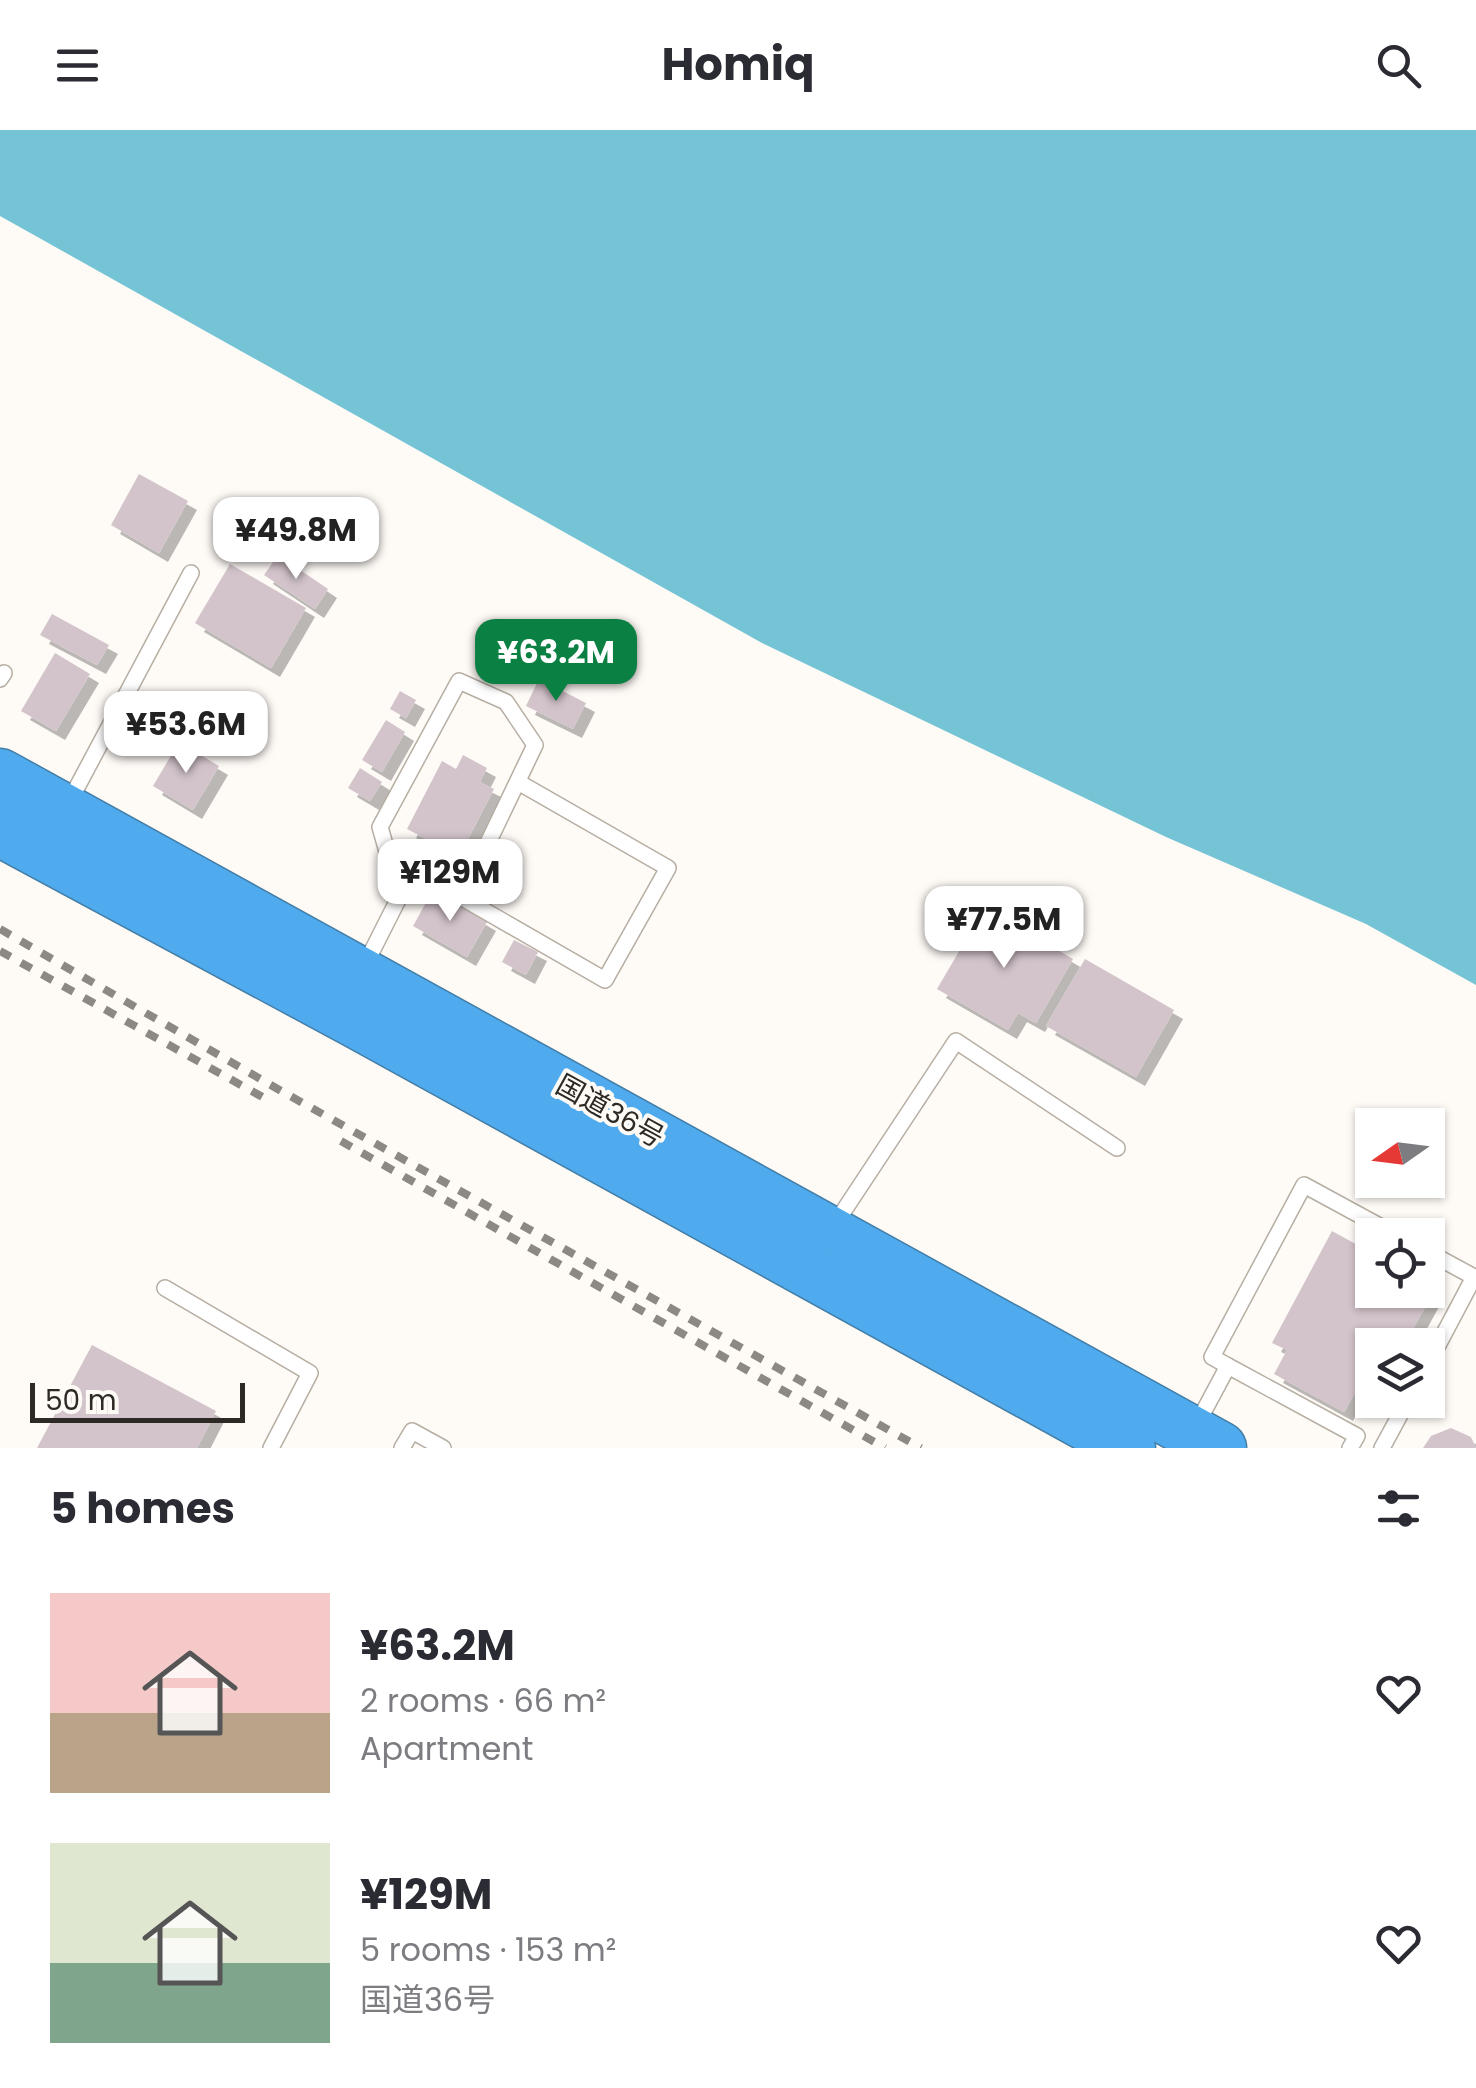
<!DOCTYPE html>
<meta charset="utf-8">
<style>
body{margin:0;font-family:Poppins,"Noto Sans JP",sans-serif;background:#f2f2f3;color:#2b2b33;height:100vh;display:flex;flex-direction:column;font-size:38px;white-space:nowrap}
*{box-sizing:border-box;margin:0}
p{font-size:32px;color:#7c7c81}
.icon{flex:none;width:55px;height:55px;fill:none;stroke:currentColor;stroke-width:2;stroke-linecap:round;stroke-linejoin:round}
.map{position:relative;height:1318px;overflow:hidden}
.panel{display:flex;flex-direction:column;background:#fff;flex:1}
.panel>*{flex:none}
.needle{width:65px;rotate:256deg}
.tools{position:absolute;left:1355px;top:978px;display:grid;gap:20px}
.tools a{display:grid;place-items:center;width:90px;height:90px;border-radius:0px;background:#fff;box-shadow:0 2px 8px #0004;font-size:50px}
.scale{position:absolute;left:30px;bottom:25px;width:215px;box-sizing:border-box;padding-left:10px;border:5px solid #2d2925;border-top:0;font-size:28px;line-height:35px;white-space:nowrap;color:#2d2925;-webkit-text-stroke:8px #fefaf6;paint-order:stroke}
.price{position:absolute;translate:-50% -85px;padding:0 22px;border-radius:20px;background:#fff;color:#222;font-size:32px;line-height:65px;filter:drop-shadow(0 2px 5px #0008)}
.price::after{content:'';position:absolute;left:50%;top:60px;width:30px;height:22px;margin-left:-15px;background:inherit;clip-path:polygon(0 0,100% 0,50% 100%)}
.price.current{background:#0b8043;color:#fff}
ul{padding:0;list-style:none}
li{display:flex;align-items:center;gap:30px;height:250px;padding:0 50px}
li span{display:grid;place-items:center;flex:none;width:280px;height:200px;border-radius:0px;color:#555}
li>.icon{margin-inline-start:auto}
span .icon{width:120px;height:120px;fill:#fffc;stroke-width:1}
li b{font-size:42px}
h2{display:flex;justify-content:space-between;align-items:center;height:120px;padding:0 50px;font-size:42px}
header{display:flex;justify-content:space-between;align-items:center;height:130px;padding:0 50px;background:#fff;font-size:45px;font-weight:700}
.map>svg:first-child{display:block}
</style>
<header><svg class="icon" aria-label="menu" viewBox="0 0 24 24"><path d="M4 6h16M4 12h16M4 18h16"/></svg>Homiq<svg class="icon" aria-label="search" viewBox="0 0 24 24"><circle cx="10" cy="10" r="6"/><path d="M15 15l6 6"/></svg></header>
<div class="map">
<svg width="1476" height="1318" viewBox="0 0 1476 1318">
<defs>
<filter id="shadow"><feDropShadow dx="9" dy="9" stdDeviation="0" flood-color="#0004"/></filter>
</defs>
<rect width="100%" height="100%" fill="#fefaf6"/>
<!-- water -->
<path fill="#75c4d6" d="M0,0H1476V855L1366,794L1166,707L762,513L0,86Z"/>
<!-- building -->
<g fill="#d3c4cb" filter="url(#shadow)">
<path d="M139,344L188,371L159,423L111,395Z"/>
<path d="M278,425L328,459L315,479L264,445Z"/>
<path d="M230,434L306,478L271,538L195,493Z"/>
<path d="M52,484L109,515L97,535L40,505Z"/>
<path d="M55,523L90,544L56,601L21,581Z"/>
<path d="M539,549L586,573L573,599L526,576Z"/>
<path d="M400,561L416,570L406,588L390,579Z"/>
<path d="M386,590L405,602L382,642L362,630Z"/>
<path d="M179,612L219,636L193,680L153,656Z"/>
<path d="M463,625L487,638L480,652L494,659L459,726L407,699L442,631L456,639Z"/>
<path d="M360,638L382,652L370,671L348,658Z"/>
<path d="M433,760L487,792L467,827L413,796Z"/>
<path d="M985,777L1073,829L1036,893L1018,883L1008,900L937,859Z"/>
<path d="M514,810L538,822L526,845L502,832Z"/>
<path d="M1085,829L1174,880L1136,947L1046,896Z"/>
<path d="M1332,1101L1372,1123V1160H1428V1153L1436,1157L1404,1215H1372V1267L1357,1259L1344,1282L1274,1244L1287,1220L1272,1213Z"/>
<path d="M92,1215L216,1281L197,1318H37Z"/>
<path d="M1451,1298L1471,1307L1476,1318H1423L1431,1306Z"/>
</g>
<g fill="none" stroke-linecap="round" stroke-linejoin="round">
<defs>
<g id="lane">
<path d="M0,549L4,543"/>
<path d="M67,676L191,443"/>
<path d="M462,767L535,615L506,572L459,551L380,697L388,725L605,850L668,738L518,652"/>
<path d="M365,835L414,738"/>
<path d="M835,1094L956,911L1117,1018"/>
<path d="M1428,1122L1474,1147L1428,1234"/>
<path d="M165,1158L310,1243L271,1318"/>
<path d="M1228,1236L1212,1227L1304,1055L1396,1105"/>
<path d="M1197,1294L1228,1236L1357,1306L1350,1318"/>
<path d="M402,1318L412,1301L443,1318"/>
<path d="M1382,1318L1408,1270"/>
</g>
<g id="highway">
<path d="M0,645L1220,1318"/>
<path d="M0,700L357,892L1129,1318"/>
</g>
</defs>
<!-- lane casing -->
<use href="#lane" stroke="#b7aea3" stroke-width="18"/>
<!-- highway casing -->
<use href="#highway" stroke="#437ea7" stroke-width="55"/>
<!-- lane -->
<use href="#lane" stroke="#fff" stroke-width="15"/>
<!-- highway -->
<use href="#highway" stroke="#4fabed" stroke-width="52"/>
<!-- rail -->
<g stroke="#8c8884" stroke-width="8" stroke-dasharray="12 12" stroke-linecap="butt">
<path d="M0,799L283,962L921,1318"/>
<path d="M0,821L266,969"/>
<path d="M341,1011L885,1318"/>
</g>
</g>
<g text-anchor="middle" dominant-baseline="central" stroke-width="8" stroke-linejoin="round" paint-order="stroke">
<!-- street labels -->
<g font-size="28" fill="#2d2925" stroke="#fefaf6">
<text transform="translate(610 981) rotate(29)">国道36号</text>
</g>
</g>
</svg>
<div class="tools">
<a><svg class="needle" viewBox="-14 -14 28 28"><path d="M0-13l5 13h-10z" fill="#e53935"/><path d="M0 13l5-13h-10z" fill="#7c7c81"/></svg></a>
<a><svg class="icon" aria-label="locate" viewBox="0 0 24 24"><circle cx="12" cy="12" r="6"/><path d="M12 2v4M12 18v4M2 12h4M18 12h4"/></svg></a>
<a><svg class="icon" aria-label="layers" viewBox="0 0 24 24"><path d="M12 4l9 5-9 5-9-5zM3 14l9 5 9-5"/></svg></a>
</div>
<div class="scale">50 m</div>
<b class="price" style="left:296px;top:452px">¥49.8M</b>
<b class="price current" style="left:556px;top:574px">¥63.2M</b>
<b class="price" style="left:186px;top:646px">¥53.6M</b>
<b class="price" style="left:450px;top:794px">¥129M</b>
<b class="price" style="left:1004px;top:841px">¥77.5M</b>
</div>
<section class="panel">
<h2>5 homes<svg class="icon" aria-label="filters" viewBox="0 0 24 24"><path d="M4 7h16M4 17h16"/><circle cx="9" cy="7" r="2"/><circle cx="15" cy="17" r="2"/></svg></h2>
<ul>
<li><span style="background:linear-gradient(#f6c9c9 60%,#b9a48a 0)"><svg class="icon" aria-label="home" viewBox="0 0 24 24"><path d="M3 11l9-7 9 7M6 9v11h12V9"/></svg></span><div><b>¥63.2M</b><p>2 rooms · 66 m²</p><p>Apartment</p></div><svg class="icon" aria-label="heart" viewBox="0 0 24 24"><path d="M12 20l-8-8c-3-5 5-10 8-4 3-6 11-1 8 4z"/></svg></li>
<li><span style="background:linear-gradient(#dfe7d0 60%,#7fa58c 0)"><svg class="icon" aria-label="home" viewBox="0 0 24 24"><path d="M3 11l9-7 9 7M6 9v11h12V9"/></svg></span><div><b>¥129M</b><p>5 rooms · 153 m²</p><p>国道36号</p></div><svg class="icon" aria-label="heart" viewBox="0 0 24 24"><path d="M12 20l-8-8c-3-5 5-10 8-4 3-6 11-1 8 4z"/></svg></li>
</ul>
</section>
